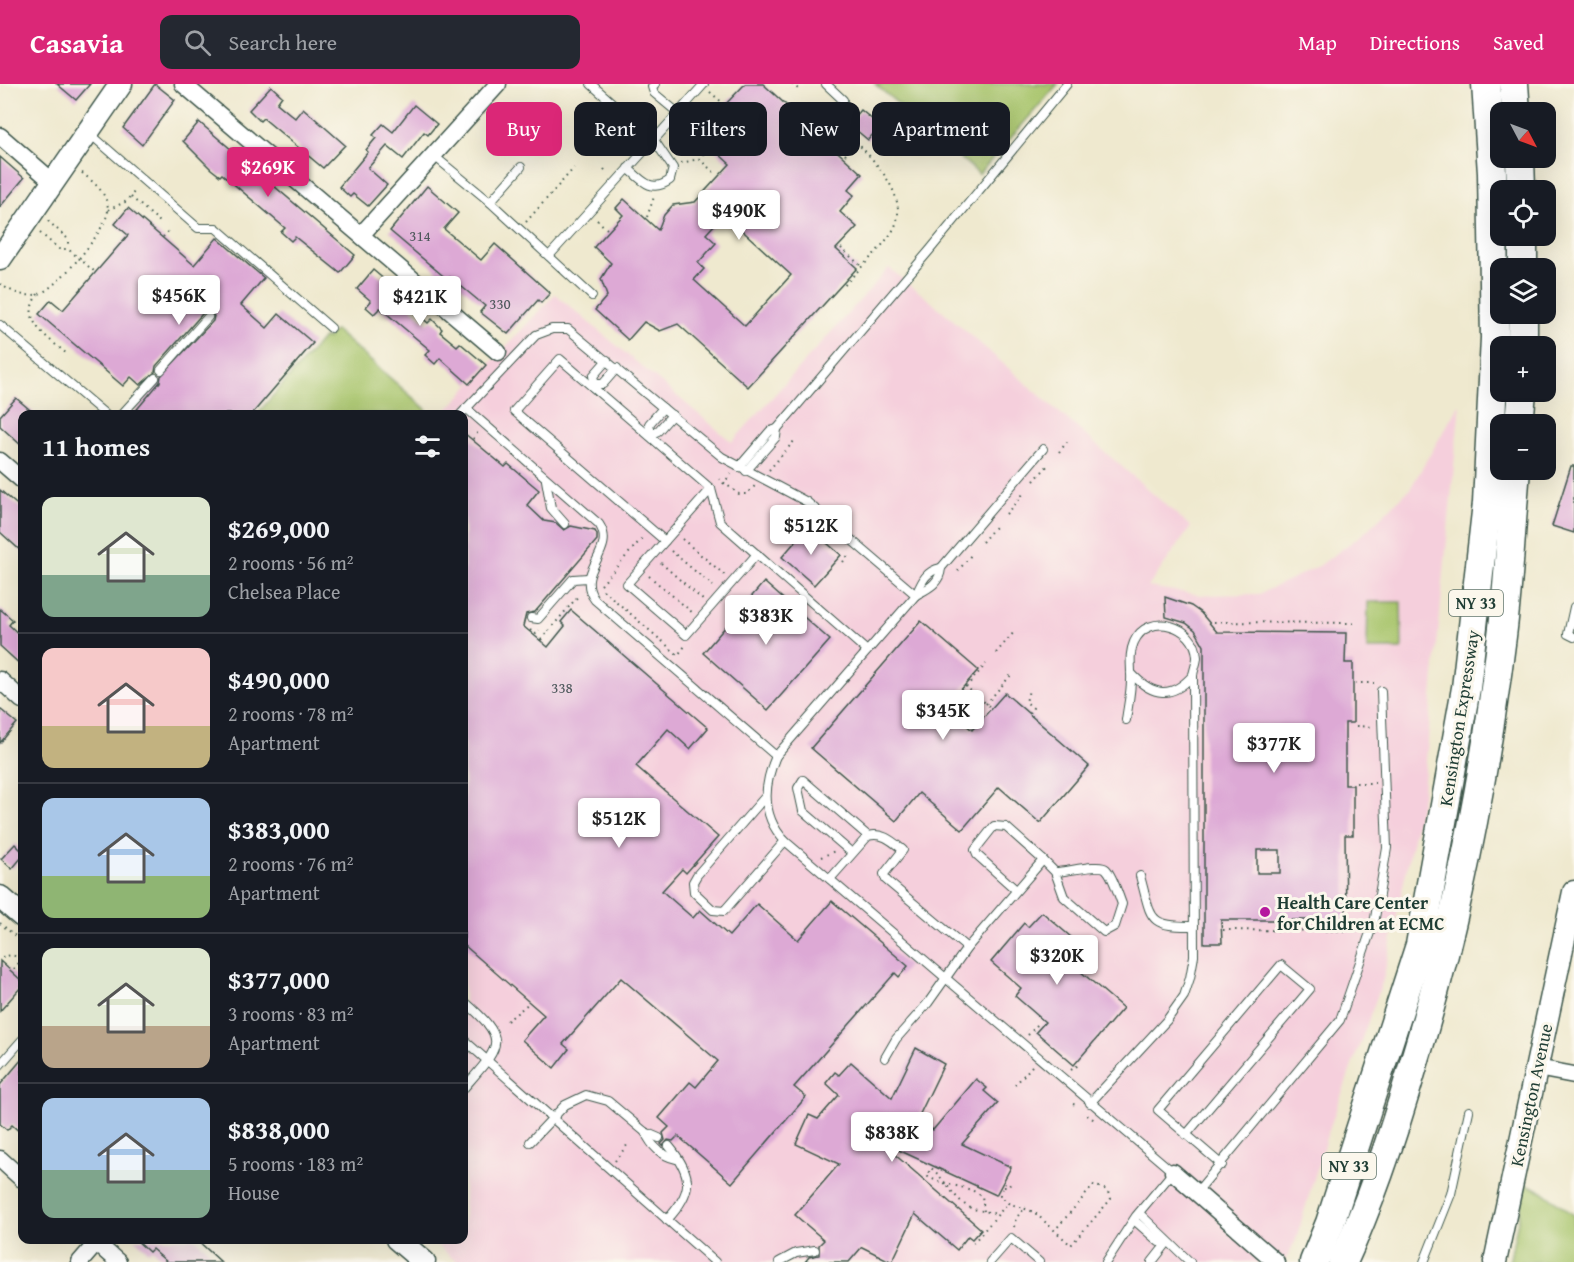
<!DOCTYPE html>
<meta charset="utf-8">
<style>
body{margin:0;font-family:"Gentium Book Plus",serif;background:#242831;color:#f1f3f6;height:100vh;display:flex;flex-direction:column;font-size:22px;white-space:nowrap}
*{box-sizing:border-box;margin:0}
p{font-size:20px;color:#9ea1a6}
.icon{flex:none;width:33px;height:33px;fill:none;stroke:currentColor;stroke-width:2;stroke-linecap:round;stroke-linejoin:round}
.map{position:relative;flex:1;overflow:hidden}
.sheet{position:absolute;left:18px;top:326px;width:450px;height:834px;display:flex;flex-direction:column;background:#171b24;border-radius:12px;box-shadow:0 6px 24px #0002}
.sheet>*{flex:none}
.guide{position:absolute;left:486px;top:18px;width:570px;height:54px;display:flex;gap:12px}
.needle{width:39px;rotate:131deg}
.tools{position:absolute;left:1490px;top:18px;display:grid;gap:12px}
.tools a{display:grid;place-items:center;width:66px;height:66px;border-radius:12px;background:#171b24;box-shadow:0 6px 24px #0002;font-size:30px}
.price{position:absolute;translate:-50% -51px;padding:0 14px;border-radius:6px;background:#fff;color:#222;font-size:20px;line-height:39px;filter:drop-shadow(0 2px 3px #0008)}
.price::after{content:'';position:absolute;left:50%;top:36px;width:18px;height:14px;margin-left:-9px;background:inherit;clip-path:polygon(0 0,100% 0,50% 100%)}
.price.active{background:#db2777;color:#fff}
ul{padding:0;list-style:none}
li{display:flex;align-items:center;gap:18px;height:150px;padding:0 24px}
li+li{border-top:2px solid #363941}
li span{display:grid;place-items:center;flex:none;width:168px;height:120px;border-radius:12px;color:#555}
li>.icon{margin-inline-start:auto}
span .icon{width:72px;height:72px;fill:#fffc;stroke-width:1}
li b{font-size:26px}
h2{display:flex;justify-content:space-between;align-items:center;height:72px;padding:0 24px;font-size:26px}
.tag{padding:0 21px;border-radius:12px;background:#171b24;box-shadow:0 6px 24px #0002;font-size:21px;line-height:54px}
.tag.active{background:#db2777;color:#fff}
header{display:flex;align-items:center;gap:36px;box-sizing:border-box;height:84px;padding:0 30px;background:#db2777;color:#fff}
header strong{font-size:28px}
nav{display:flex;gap:33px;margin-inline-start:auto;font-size:21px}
.search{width:420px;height:54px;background:#242831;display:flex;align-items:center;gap:15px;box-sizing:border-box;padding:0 21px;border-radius:12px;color:#9ea1a6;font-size:22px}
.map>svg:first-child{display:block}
</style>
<header>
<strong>Casavia</strong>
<div class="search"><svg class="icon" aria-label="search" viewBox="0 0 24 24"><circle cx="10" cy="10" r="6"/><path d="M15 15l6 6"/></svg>Search here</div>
<nav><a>Map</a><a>Directions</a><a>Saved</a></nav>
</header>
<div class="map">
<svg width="1574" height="1178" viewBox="0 0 1574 1178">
<rect width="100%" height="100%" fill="#fbf7ec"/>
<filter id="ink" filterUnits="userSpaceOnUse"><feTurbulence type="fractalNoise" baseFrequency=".0167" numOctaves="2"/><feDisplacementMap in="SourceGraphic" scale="12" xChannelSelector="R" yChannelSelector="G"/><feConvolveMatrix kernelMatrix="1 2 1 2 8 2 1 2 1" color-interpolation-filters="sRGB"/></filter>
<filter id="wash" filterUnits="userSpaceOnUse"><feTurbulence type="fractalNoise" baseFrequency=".008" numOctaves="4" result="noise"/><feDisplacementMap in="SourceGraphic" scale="24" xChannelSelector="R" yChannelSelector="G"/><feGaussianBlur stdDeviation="1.35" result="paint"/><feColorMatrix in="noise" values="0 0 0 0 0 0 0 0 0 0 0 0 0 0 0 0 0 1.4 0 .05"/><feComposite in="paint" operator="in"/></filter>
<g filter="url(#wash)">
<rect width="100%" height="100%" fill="#efe9cf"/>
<!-- built -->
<path fill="#f5cfdc" d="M889,184L944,228L1191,443L1148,503L1200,511L1259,510L1319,482L1364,449L1410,405L1460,319L1423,708L1383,896L1327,1051L1295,1158L1284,1178H457L430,1155H464V330H443L555,210L732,358Z"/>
<!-- green -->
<g fill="#a8c56c" stroke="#648150" stroke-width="1.5">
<path d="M875,0H1058L979,90Z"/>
<path d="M335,246L427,326L423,330H257L323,254H328Z"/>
<path d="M1368,518H1401L1402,565H1367Z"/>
<path d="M1526,1100L1542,1107L1574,1131V1178H1509Z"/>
</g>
<g id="blocks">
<!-- building -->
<g fill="#dda9d5" fill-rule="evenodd">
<path d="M57,0H90L76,16Z"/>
<path d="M155,0L175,16L142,61L123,44Z"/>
<path d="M745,0H763L862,90L848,106L854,111L840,128L857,143L836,165L857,184L748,303L678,240L660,247L644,238L628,256L595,226L607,212L601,195L611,179L594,163L623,131L616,124L624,115L658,146L664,131L673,121L695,118L730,80L697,50ZM724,130L791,191L745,242L694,196L704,185L698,179L716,159L706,150Z"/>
<path d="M271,2L282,12L277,19L295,34L303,24L345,61L323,84L263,34L260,37L249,26Z"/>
<path d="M414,21L437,40L428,51L424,48L403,75L387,62L368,84L387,101L368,122L353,110L350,113L339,103L368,68L366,66L376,54L373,51L383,40L393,48Z"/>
<path d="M861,26L880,42L868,56L849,40Z"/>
<path d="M199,38L355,171L340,189L295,153L291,157L281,148L285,144L222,90L220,92L211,85L183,57Z"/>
<path d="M0,73L24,94L0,123Z"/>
<path d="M427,102L458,129L444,145L481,176L495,160L550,209L541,219L538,216L508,250L480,228L485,222L450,193L448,196L390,147Z"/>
<path d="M128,124L194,181L217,154L264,194L241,221L267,244L279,230L313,259L252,330H133L160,298L161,292L213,237L214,232L210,227L203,229L156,282L155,288L140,301L131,293L123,302L39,230L51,216L63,226L128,151L115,140Z"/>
<path d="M373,186L413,220L410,223L428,239L432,235L442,245L440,248L457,262L460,259L486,281L469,300L440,274L435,280L425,271L430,266L380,224L374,230L366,223L371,217L357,205Z"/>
<path d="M16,314L35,330H22V362L0,342V332Z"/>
<path d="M464,349L505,383L508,380L539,406L527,421L544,437L556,439L564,446L571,442L595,447L597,451V456L535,528L526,530L523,542L548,563L565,542L561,538L571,526L708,644L690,665L668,645L636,682L718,753L686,789L682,785L662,807L693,834L700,826L729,852L757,820L798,856L832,817L908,882L899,893L895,889L794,1003L806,1013L732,1099L678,1052L673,1057L668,1056L663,1062L661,1060L665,1056L663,1049L669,1043L659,1034L690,998L696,1003L718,977L621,894L563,960L569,965L554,984L522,956L544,931L464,861Z"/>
<path d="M1571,382H1574V449L1552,442Z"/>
<path d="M0,406L22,425V468L0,448Z"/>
<path d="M808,443L841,471L814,501L782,473Z"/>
<path d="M764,498L830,556L768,626L703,569Z"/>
<path d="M1165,513L1191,522L1201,529L1217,548L1346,549L1345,579H1353V639H1345V701H1353V751H1345L1346,836H1221L1222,859H1204V562L1195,546L1186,539L1166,533ZM1257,766H1280V789H1257Z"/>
<path d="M0,525L13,536L9,541L22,553V582L0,562Z"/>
<path d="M921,537L978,586L946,623L972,646L1005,609L1089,682L1040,739L999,703L962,746L919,709L896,737L811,664Z"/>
<path d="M0,625L17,639L0,659Z"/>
<path d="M15,760L22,767V773L12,785L1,775Z"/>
<path d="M1042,828L1093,872L1080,887L1123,924L1074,981L1036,948L1045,938L1015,912L1021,904L991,878L1024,839L1028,843Z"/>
<path d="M0,877L22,897V902L0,927Z"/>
<path d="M916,964L944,980L917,1036L933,1046L976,995L987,1004L984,1007L998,1019L962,1060L1011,1083L996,1111L879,1057L981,1145L972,1155L968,1152L957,1166L915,1130L892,1178L862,1163L849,1178H805L809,1173L819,1171V1161L824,1156L795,1131L839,1080L796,1060L809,1031L818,1035L839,1011L826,999L835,988L839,991L851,978L892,1014Z"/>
<path d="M22,975V1050L12,1041L7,1046L0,1040V1001Z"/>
<path d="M135,1155H196L221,1178H167L152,1165L149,1168Z"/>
</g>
</g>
</g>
<g filter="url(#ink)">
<use href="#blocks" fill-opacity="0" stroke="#3e574b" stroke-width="1.5"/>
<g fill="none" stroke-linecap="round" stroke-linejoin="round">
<defs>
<g id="lane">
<path d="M591,0L654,56L704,0"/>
<path d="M655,0L652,3L654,9L678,29"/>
<path d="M826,0L843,16"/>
<path d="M88,48L198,144H216L331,244"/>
<path d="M433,71L490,118L592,212"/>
<path d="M490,118L521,83"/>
<path d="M549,172L654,56L673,84L670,96C652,109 643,98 628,84"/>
<path d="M0,241L105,330"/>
<path d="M161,286L208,233"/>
<path d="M595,300L593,292L607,276"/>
<path d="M593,303L595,300H603L617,284"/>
<path d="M466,324L599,440C618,468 573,487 595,516L776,672"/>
<path d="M122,330L155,294"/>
<path d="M461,330L536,251L552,245H568L722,373L807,418L916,511"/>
<path d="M651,348L649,340L663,324"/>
<path d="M649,351L658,347L672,331"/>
<path d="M739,383L770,347L777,345L929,167L1067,0"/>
<path d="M746,387L776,353L777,345"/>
<path d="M546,396L551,424L565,440"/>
<path d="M711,405L627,500L686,551L757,470"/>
<path d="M665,457L514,327L560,275L711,405L720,438L867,567"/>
<path d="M941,484C926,487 922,497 916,511L776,672C763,702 761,732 785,757L1173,1088L1136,1132L1106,1178"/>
<path d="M916,511C929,504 940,499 941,484L1043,365"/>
<path d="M1574,523L1568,550L1574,553"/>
<path d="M531,534L538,535L573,495L588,494"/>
<path d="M1131,589C1153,613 1172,615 1193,591"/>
<path d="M765,713L697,791L693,798L694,808L713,826L724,827L785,757"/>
<path d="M852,769L803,727L798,704L803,696L868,752"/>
<path d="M1043,776L1055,788L1064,813L1104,848L1115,842L1122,820C1118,810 1113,792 1106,785C1100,779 1066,788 1055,788"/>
<path d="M1140,792C1152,834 1146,843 1194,842"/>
<path d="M830,795L868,752C883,748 892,757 903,766L884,790L886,796L967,864L1043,776L1006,743L994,742L975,766L977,771L1016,806"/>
<path d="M464,917C510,957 501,961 464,1004"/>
<path d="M464,956L715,1178"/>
<path d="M885,974L896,955L928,919L967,864"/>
<path d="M0,981L22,956"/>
<path d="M1090,1019L1167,936L1184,912L1190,894L1194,872L1193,591C1194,585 1197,578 1197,573C1196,541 1148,527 1134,558C1129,570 1131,578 1131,590C1132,604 1128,621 1126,636"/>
<path d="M645,1048C652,1063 661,1071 676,1075"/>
<path d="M1186,1051L1310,905L1281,881L1158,1026L1222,1081"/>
<path d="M530,1058L565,1021L586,1011L608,1017L645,1048L659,1054"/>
<path d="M1196,1109L1340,936L1375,834L1387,764L1381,607"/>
<path d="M1139,1129L1190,1178"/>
<path d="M667,1136C693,1108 694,1092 669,1062"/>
<path d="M1134,1136L1159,1158L1167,1159"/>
<path d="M779,1178L796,1169L815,1166"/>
<path d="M990,1178L1011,1154L1039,1178"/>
<path d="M1152,1178L1167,1159"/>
<path d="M1424,1178L1451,1110L1469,1027"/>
</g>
<g id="street">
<path d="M183,0L498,268"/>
<path d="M0,52L53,98"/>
<path d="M361,151L498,0"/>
<path d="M0,377L22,396"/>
<path d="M0,596L22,616"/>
<path d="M1537,984L1574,991"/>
<path d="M0,1075L22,1095"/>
<path d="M1173,1088L1276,1178"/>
<path d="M92,1155L118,1178"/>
<path d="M80,1178L100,1155"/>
</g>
<g id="secondary">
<path d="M0,175L121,0"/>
<path d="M0,813L22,832"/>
<path d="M397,1155L424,1178"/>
<path d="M1495,1178L1574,808"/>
</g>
<g id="highway">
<path d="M1514,0L1516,28"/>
<path d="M1520,74L1521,106"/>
<path d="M1523,152V184"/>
<path d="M1523,262V230"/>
<path d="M1519,340L1522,308"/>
<path d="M1314,1178L1330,1139L1420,861L1466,604L1487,419L1495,254L1492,89L1486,0"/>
<path d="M1343,1178C1372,1115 1394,1048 1413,982C1456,842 1484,698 1502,552C1509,497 1511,441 1516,386"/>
</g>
</defs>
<!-- lane casing -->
<use href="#lane" stroke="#3e574b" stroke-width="10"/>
<!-- street casing -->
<use href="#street" stroke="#3e574b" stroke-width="19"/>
<!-- secondary casing -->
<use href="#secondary" stroke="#3e574b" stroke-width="25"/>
<!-- highway casing -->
<use href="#highway" stroke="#3e574b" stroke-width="31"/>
<!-- path -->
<g stroke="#3e574b" stroke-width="2" stroke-dasharray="1.5 4.5" stroke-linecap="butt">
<path d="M792,0L798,5"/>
<path d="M710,8L724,20"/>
<path d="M835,37C858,61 917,109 892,148C879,168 858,185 843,203"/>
<path d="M845,71L856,60"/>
<path d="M699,75L716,90"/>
<path d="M681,79L699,75L707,66"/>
<path d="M604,85L606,88"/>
<path d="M131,113L160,138"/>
<path d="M108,126L125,118L136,106"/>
<path d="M647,133L654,113"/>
<path d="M597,136L607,145"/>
<path d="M48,137L68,155V164"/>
<path d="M526,138L574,84"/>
<path d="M40,149L59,165H68L95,188"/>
<path d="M163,153L170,145"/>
<path d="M841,164L861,182"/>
<path d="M0,200C12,208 24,214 39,210C57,204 109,144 108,125C107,108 93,98 81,88"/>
<path d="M38,210C18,237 49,254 68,271"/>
<path d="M473,355L478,348"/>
<path d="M1059,368L1067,358"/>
<path d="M769,386L795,356"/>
<path d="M719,395L739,410H746L755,402"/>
<path d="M1034,397L1049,380"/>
<path d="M723,400L731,390"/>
<path d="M1006,430L1024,409"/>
<path d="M797,440L805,430"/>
<path d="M682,455L726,492"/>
<path d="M982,458L995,443"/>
<path d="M671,467L713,502"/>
<path d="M843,478L850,469"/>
<path d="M661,479L704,517"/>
<path d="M958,487L971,471"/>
<path d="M649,492L693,529"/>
<path d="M601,501L643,453"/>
<path d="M603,506L678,571L685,562"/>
<path d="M1214,538L1355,539"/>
<path d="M530,546L536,550L539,546"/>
<path d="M541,556L579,511"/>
<path d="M996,569L1015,547"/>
<path d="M1355,599H1374"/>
<path d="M965,602L989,622"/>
<path d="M966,603L986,580"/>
<path d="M986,620L1011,591"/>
<path d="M1029,629L1033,624L1026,618L1029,606"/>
<path d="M959,632L976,611"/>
<path d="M1356,642L1373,643"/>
<path d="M1356,699H1375"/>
<path d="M821,773L835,767"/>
<path d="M0,839L22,858"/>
<path d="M1223,846L1358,847"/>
<path d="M2,873L11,871L22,874"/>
<path d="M14,885L22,875"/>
<path d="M507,937L529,919"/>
<path d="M1028,951L1039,939"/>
<path d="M1071,986L1080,980"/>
<path d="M1015,1001L1032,982"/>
<path d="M1073,1020L1076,1021"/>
<path d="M1087,1031L1096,1037"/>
<path d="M615,1077L628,1060"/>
<path d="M1005,1099L1000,1111L1008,1119L1034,1128L1071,1161L1111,1115L1107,1106L1094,1101L1055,1146"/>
<path d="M1004,1103H1008L1012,1098"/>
<path d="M984,1127L982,1112C966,1100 944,1103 927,1092L931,1084C944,1094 952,1112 967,1122C976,1128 988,1126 998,1131"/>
<path d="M1014,1143L1016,1134L1026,1123"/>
<path d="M973,1159L1008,1119"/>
</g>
<!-- lane -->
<use href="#lane" stroke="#fff" stroke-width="8"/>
<!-- street -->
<use href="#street" stroke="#fff" stroke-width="16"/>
<!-- secondary -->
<use href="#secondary" stroke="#fff" stroke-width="22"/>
<!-- highway -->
<use href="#highway" stroke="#fff" stroke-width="28"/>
</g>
</g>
<!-- markers -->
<circle fill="#b5179e" stroke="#fbf7ec" stroke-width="2" cx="1265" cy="828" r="6"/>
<g text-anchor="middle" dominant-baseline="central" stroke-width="6" stroke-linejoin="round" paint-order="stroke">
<!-- number labels -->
<g font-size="15" fill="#4e585c">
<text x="420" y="151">314</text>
<text x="500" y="219">330</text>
<text x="562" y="603">338</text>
</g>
<!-- shield labels -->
<g fill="#fbf7ec" stroke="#61756b" stroke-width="1.5">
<rect x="1449" y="506" width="54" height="26" rx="4.5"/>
<rect x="1322" y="1069" width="54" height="26" rx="4.5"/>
</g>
<g font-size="16" font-weight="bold" fill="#1f3d34">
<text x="1476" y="519">NY 33</text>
<text x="1349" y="1082">NY 33</text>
</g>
<!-- street labels -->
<g font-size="18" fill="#1f3d34" stroke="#fbf7ec">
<text transform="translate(1459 634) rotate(-81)">Kensington Expressway</text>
<text transform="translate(1531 1011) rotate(-78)">Kensington Avenue</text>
</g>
<!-- poi labels -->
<g font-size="18" font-weight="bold" fill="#1f3d34" stroke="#fbf7ec" text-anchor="start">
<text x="1277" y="818">Health Care Center<tspan x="1277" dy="21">for Children at ECMC</tspan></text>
</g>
</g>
</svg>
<div class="tools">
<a><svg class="needle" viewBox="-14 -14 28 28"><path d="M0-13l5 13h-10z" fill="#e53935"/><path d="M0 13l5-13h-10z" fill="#9ea1a6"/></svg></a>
<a><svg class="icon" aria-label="locate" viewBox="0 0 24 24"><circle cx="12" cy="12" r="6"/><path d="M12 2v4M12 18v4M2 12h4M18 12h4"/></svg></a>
<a><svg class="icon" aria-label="layers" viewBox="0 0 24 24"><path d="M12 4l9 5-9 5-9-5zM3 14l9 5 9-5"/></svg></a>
<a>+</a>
<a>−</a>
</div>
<b class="price active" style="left:268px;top:114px">$269K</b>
<b class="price" style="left:739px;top:157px">$490K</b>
<b class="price" style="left:179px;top:242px">$456K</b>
<b class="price" style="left:420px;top:243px">$421K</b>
<b class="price" style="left:811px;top:472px">$512K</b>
<b class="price" style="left:766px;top:562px">$383K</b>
<b class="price" style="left:943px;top:657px">$345K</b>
<b class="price" style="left:1274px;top:690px">$377K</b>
<b class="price" style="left:619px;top:765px">$512K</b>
<b class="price" style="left:1057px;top:902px">$320K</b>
<b class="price" style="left:892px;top:1079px">$838K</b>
<div class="guide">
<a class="tag active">Buy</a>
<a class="tag">Rent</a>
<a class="tag">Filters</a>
<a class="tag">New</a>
<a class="tag">Apartment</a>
</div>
<section class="sheet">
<h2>11 homes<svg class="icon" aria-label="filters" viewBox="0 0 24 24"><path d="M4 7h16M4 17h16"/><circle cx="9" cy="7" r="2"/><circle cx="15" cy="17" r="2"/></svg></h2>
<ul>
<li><span style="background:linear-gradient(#dfe7d0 65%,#7fa58c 0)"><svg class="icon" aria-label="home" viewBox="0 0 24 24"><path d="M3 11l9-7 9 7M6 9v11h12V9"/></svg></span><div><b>$269,000</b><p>2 rooms · 56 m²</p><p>Chelsea Place</p></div></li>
<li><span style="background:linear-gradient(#f6c9c9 65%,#c2b280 0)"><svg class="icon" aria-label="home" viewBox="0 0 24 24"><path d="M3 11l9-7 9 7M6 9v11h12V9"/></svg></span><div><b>$490,000</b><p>2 rooms · 78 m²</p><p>Apartment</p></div></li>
<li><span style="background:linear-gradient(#a9c7e8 65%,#8fb573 0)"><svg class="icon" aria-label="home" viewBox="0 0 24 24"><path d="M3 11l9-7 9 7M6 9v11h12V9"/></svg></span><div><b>$383,000</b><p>2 rooms · 76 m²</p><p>Apartment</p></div></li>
<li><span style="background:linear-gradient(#dfe7d0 65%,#b9a48a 0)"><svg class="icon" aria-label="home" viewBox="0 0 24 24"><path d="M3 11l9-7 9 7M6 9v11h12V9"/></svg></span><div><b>$377,000</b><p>3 rooms · 83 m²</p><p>Apartment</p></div></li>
<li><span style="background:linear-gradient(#a9c7e8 60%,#7fa58c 0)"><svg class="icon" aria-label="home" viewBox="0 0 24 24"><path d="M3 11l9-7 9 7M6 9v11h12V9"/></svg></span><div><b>$838,000</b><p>5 rooms · 183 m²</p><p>House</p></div></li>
</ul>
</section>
</div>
